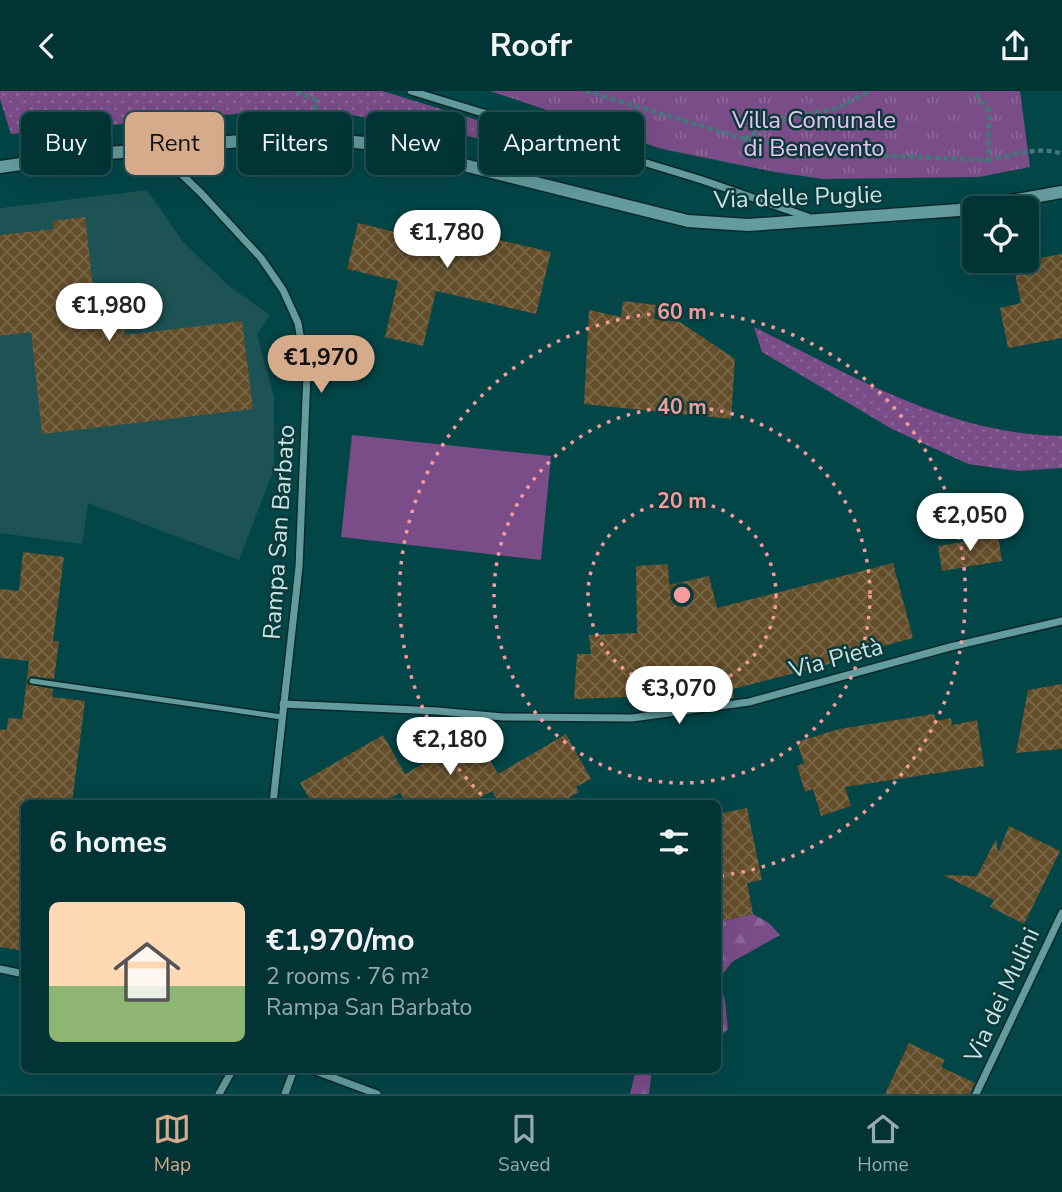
<!DOCTYPE html>
<meta charset="utf-8">
<style>
body{margin:0;font-family:"Nunito Sans",sans-serif;background:#0c3c3e;color:#f1f3f6;height:100vh;display:flex;flex-direction:column;font-size:26px;white-space:nowrap}
*{box-sizing:border-box;margin:0}
p{font-size:23px;color:#96aaad}
.icon{flex:none;width:38px;height:38px;fill:none;stroke:currentColor;stroke-width:2;stroke-linecap:round;stroke-linejoin:round}
.map{position:relative;flex:1;overflow:hidden}
.panel{position:absolute;left:21px;top:709px;width:700px;height:273px;display:flex;flex-direction:column;background:#023436;border-radius:10px;box-shadow:0 7px 28px #0002,0 0 0 2px #234f51}
.panel>*{flex:none}
.hud{position:absolute;left:21px;top:21px;width:700px;height:63px;display:flex;gap:14px}
.buttons{position:absolute;left:962px;top:105px;display:grid;gap:14px}
.buttons a{display:grid;place-items:center;width:77px;height:77px;border-radius:10px;background:#023436;box-shadow:0 7px 28px #0002,0 0 0 2px #234f51;font-size:35px}
.price{position:absolute;translate:-50% -60px;padding:0 16px;border-radius:24px;background:#fff;color:#222;font-size:23px;line-height:46px;filter:drop-shadow(0 2px 4px #0008)}
.price::after{content:'';position:absolute;left:50%;top:42px;width:21px;height:16px;margin-left:-10px;background:inherit;clip-path:polygon(0 0,100% 0,50% 100%)}
.price.on{background:#d6ab8b;color:#111}
ul{padding:0;list-style:none}
li{display:flex;align-items:center;gap:21px;height:175px;padding:0 28px}
li+li{border-top:2px solid #234f51}
li span{display:grid;place-items:center;flex:none;width:196px;height:140px;border-radius:10px;color:#555}
li>.icon{margin-inline-start:auto}
span .icon{width:84px;height:84px;fill:#fffc;stroke-width:1}
li b{font-size:30px}
h2{display:flex;justify-content:space-between;align-items:center;height:84px;padding:0 28px;font-size:30px}
.chip{padding:0 24px;border-radius:10px;background:#023436;box-shadow:0 7px 28px #0002,0 0 0 2px #234f51;font-size:24px;line-height:63px}
.chip.on{background:#d6ab8b;color:#111}
header{display:flex;justify-content:space-between;align-items:center;height:91px;padding:0 28px;background:#023436;font-size:32px;font-weight:700}
.tabs{display:flex;justify-content:space-around;align-items:center;height:98px;border-top:2px solid #234f51;background:#023436;font-size:19px;color:#96aaad}
.tabs a{display:grid;justify-items:center;gap:4px}
.tabs .on{color:#d6ab8b}
.map>svg:first-child{display:block}
</style>
<header><svg class="icon" aria-label="back" viewBox="0 0 24 24"><path d="M15 5l-7 7 7 7"/></svg>Roofr<svg class="icon" aria-label="share" viewBox="0 0 24 24"><path d="M12 15V3M7 8l5-5 5 5M5 13v7h14v-7"/></svg></header>
<div class="map">
<svg width="1062" height="1003" viewBox="0 0 1062 1003">
<defs>
<pattern id="grass-dots" width="8" height="8" patternUnits="userSpaceOnUse" patternTransform="scale(1.75)"><rect width="8" height="8" fill="#7a4c88"/><path d="M2 2h.1M6 6h.1" fill="none" stroke="#8b6699" stroke-width="1.8" stroke-linecap="round"/></pattern>
<pattern id="forest-firs" width="22" height="20" patternUnits="userSpaceOnUse" patternTransform="scale(1.75)"><rect width="22" height="20" fill="#7a4c88"/><path d="M5 1l3.5 6h-7zM16 11l3.5 6h-7z" fill="#8b6699"/></pattern>
<pattern id="park-tufts" width="24" height="20" patternUnits="userSpaceOnUse" patternTransform="scale(1.75)"><rect width="24" height="20" fill="#7a4c88"/><path d="M3 7l-1-3M5 7V3M7 7l1-3M15 17l-1-3M17 17v-4M19 17l1-3" fill="none" stroke="#8b6699"/></pattern>
<pattern id="building-cross-hatch" width="8" height="8" patternUnits="userSpaceOnUse" patternTransform="scale(1.75)"><rect width="8" height="8" fill="#644e2a"/><path d="M0 0l8 8M0 8l8-8" fill="none" stroke="#796749"/></pattern>
</defs>
<rect width="100%" height="100%" fill="#034648"/>
<!-- built -->
<path fill="#1d5354" d="M147,99L183,151L229,195L270,224L257,243L274,306V378L239,469L88,412L82,453L0,442V117Z"/>
<!-- grass -->
<g fill="url(#grass-dots)">
<path d="M0,0H382L553,52L621,81L463,44L346,23L246,22L11,43L0,8Z"/>
<path d="M754,236C851,284 950,344 1062,345V377L1018,380L968,373L892,338L762,261Z"/>
</g>
<!-- forest -->
<g fill="url(#forest-firs)">
<path d="M753,823L769,832L780,844L732,871L719,888L725,910L728,938L718,948V831Z"/>
<path d="M636,978H652L649,1003H630Z"/>
</g>
<!-- park -->
<path fill="url(#park-tufts)" d="M490,0H1020L1030,76L979,86L823,88L775,81L662,58Z"/>
<!-- garden -->
<path fill="#7a4c88" d="M352,344L551,365L541,469L341,446Z"/>
<!-- building -->
<g fill="url(#building-cross-hatch)">
<path d="M423,121L479,135L477,144L551,161L536,223L436,200L423,255L385,246L398,190L347,178L358,132L411,145L413,138L419,140Z"/>
<path d="M85,126L93,196L119,193L125,244L242,230L253,318L42,343L31,241L0,245V144L54,138L53,130Z"/>
<path d="M1062,163V247L1008,257L1000,217L1021,212L1013,172Z"/>
<path d="M623,210L656,214L654,228L680,231L735,268L731,328L584,313L589,219L621,226Z"/>
<path d="M998,445L1002,470L942,480L938,455Z"/>
<path d="M23,461L64,466L53,550H59L54,588L31,585L27,589V593L53,598L52,606L85,610L72,712H24V860L0,856V638L7,639L8,627L22,628L29,570L0,567V498L19,500Z"/>
<path d="M893,472L913,547L832,569L833,572L733,598L734,607L653,613L652,605L574,608L577,563H591L589,544L637,542L636,475L668,473L669,494L709,485L717,517Z"/>
<path d="M1062,593V658L1016,662L1028,599Z"/>
<path d="M934,623L936,630L951,627L952,634L977,629L984,675L845,696L851,715L821,725L813,698L805,701L797,675L804,672L797,651L839,638Z"/>
<path d="M475,643L498,683L566,643L591,688L576,696L579,701L560,712H499L492,700L471,712H406L400,702L381,712H312L300,692L383,644L405,683Z"/>
<path d="M747,717L762,789L747,792L753,823L718,831V723Z"/>
<path d="M1009,735L1060,760L1024,833L990,816L994,809L943,784L977,785L996,748L998,762Z"/>
<path d="M909,952L945,969L941,976L975,992L970,1003H885Z"/>
</g>
<g fill="none" stroke-linecap="round" stroke-linejoin="round">
<defs>
<path id="service" d="M32,590L282,626"/>
<g id="minor">
<path d="M411,0L702,89L808,126"/>
<path d="M155,58L201,102L261,167L283,199L298,232L307,284L299,476L273,712"/>
<path d="M283,613L437,620L503,626L632,627L749,611L950,556L1062,530"/>
<path d="M0,878L24,883"/>
<path d="M310,978L377,1003"/>
<path d="M219,1003L233,978"/>
<path d="M285,1003L294,978"/>
<path d="M976,1003L1062,822"/>
</g>
<path id="tertiary" d="M0,76L77,65L251,49L315,47L384,54L688,130L748,134L959,119L1062,101"/>
</defs>
<!-- service casing -->
<use href="#service" stroke="#0a292a" stroke-width="8"/>
<!-- minor casing -->
<use href="#minor" stroke="#0a292a" stroke-width="10"/>
<!-- tertiary casing -->
<use href="#tertiary" stroke="#0a292a" stroke-width="15"/>
<!-- path -->
<g stroke="#42787a" stroke-width="4.5" stroke-dasharray="5 3.5" stroke-linecap="butt">
<path d="M297,0L316,9V28"/>
<path d="M586,0L745,48L827,62L988,69L989,20L974,0"/>
<path d="M745,48L772,31L838,17L870,0"/>
<path d="M988,69C1010,65 1040,54 1062,63"/>
</g>
<!-- service -->
<use href="#service" stroke="#649c9e" stroke-width="5"/>
<!-- minor -->
<use href="#minor" stroke="#649c9e" stroke-width="7"/>
<!-- tertiary -->
<use href="#tertiary" stroke="#649c9e" stroke-width="12"/>
</g>
<!-- distance rings -->
<g fill="none" stroke="#f59b9d" stroke-width="3.5" stroke-dasharray="3.5 7">
<circle cx="682" cy="504" r="94"/>
<circle cx="682" cy="504" r="188"/>
<path d="M489 711A283 283 0 1 1 719 785"/>
</g>
<g text-anchor="middle" dominant-baseline="central" stroke-width="5" stroke-linejoin="round" paint-order="stroke">
<!-- park labels -->
<g font-size="24" fill="#e7c2f2" stroke="#0c3a3b">
<text x="814" y="29">Villa Comunale<tspan x="814" dy="28">di Benevento</tspan></text>
</g>
<!-- street labels -->
<g font-size="24" fill="#c8e4e4" stroke="#0c3a3b">
<text transform="translate(798 106) rotate(-2)">Via delle Puglie</text>
<text transform="translate(279 441) rotate(-86)">Rampa San Barbato</text>
<text transform="translate(836 567) rotate(-15)">Via Pietà</text>
<text transform="translate(1002 904) rotate(-65)">Via dei Mulini</text>
</g>
</g>
<circle cx="682" cy="504" r="10" fill="#f59b9d" stroke="#0c3a3b" stroke-width="3.5"/>
<g font-size="21" text-anchor="middle" font-weight="bold" fill="#f59b9d" stroke="#0c3a3b" stroke-width="5" stroke-linejoin="round" paint-order="stroke">
<text x="682" y="228">60 m</text>
<text x="682" y="323">40 m</text>
<text x="682" y="417">20 m</text>
</g>
</svg>
<div class="buttons">
<a><svg class="icon" aria-label="locate" viewBox="0 0 24 24"><circle cx="12" cy="12" r="6"/><path d="M12 2v4M12 18v4M2 12h4M18 12h4"/></svg></a>
</div>
<b class="price" style="left:447px;top:179px">€1,780</b>
<b class="price" style="left:109px;top:252px">€1,980</b>
<b class="price on" style="left:321px;top:304px">€1,970</b>
<b class="price" style="left:970px;top:462px">€2,050</b>
<b class="price" style="left:679px;top:635px">€3,070</b>
<b class="price" style="left:450px;top:686px">€2,180</b>
<div class="hud">
<a class="chip">Buy</a>
<a class="chip on">Rent</a>
<a class="chip">Filters</a>
<a class="chip">New</a>
<a class="chip">Apartment</a>
</div>
<section class="panel">
<h2>6 homes<svg class="icon" aria-label="filters" viewBox="0 0 24 24"><path d="M4 7h16M4 17h16"/><circle cx="9" cy="7" r="2"/><circle cx="15" cy="17" r="2"/></svg></h2>
<ul>
<li><span style="background:linear-gradient(#ffd9b3 60%,#8fb573 0)"><svg class="icon" aria-label="home" viewBox="0 0 24 24"><path d="M3 11l9-7 9 7M6 9v11h12V9"/></svg></span><div><b>€1,970/mo</b><p>2 rooms · 76 m²</p><p>Rampa San Barbato</p></div></li>
</ul>
</section>
</div>
<nav class="tabs">
<a class="on"><svg class="icon" aria-label="map" viewBox="0 0 24 24"><path d="M3 6l6-2 6 2 6-2v14l-6 2-6-2-6 2zM9 4v14M15 6v14"/></svg>Map</a>
<a><svg class="icon" aria-label="saved" viewBox="0 0 24 24"><path d="M7 4h10v16l-5-4-5 4z"/></svg>Saved</a>
<a><svg class="icon" aria-label="home" viewBox="0 0 24 24"><path d="M3 11l9-7 9 7M6 9v11h12V9"/></svg>Home</a>
</nav>
